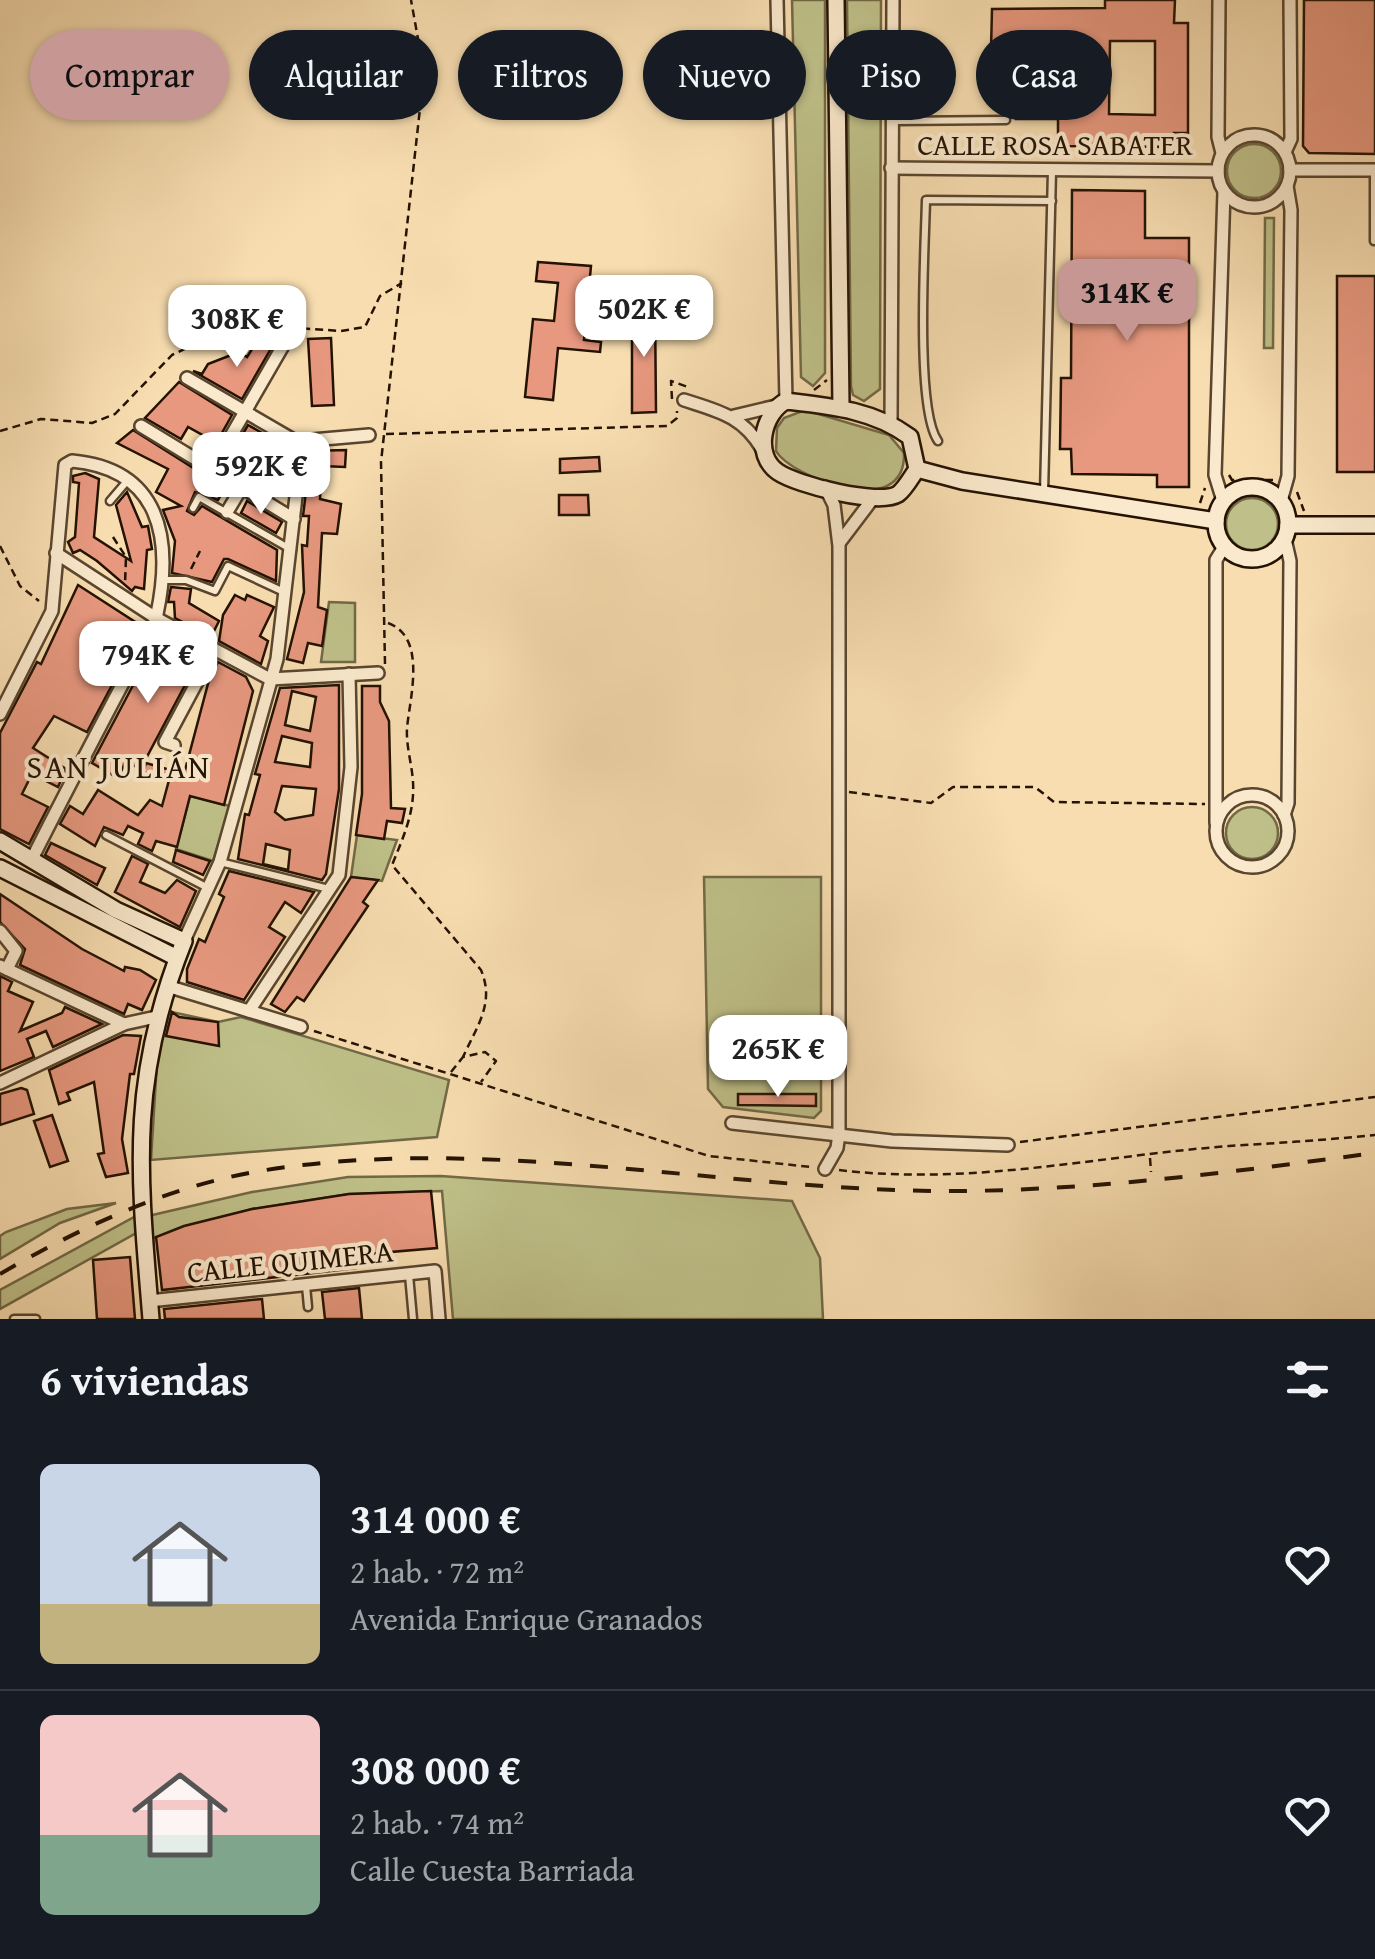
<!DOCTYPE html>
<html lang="es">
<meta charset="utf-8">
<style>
body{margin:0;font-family:"Gentium Book Plus",serif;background:#20242c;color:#f1f3f6;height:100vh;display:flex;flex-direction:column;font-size:38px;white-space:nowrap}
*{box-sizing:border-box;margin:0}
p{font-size:32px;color:#9ea1a6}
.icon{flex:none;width:55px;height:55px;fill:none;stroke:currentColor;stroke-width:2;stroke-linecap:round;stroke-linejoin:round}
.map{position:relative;height:1319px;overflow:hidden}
.details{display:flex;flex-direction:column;background:#171b24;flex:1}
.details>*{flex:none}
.top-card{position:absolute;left:30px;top:30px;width:1315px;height:90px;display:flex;gap:20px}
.price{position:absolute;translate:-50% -85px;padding:0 22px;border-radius:20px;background:#fff;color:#222;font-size:32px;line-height:65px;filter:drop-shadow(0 2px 5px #0008)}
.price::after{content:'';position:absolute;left:50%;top:60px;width:30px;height:22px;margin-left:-15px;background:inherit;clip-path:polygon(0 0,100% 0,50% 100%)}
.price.selected{background:#c59692;color:#111}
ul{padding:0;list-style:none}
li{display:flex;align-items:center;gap:30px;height:250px;padding:0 40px}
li+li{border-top:2px solid #363941}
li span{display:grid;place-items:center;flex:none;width:280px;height:200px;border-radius:15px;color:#555}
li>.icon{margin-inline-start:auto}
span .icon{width:120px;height:120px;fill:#fffc;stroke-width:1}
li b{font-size:42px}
h2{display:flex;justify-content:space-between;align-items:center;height:120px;padding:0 40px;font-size:42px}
.pill{padding:0 35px;border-radius:45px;background:#171b24;box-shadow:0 2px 8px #0004;font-size:35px;line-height:90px}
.pill.selected{background:#c59692;color:#111}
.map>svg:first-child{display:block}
</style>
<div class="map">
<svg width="1375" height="1319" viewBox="0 0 1375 1319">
<rect width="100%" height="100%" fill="#f7ddb0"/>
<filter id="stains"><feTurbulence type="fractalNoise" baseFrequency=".002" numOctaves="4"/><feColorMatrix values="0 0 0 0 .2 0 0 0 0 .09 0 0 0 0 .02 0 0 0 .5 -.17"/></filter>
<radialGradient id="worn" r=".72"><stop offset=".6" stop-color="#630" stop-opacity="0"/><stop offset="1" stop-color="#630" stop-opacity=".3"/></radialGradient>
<!-- green -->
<g fill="#bfc089" stroke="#726946" stroke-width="2.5">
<path d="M792,0H825V373L813,386L801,377Z"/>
<path d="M847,0H881L880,389L864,401L853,395L851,386Z"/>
<circle cx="1254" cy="171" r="27"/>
<path d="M1265,218H1274L1273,348H1264Z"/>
<path d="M805,410L889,435L904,453C906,523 791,477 776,451L777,428L784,418Z"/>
<circle cx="1252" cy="524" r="26"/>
<path d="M329,602L355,603V662H321Z"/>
<path d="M190,796L230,806L213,861L176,849Z"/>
<circle cx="1252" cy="833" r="26"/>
<path d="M357,835L397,840L382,881L351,877Z"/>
<path d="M704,877H821V1111L814,1118L723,1107L708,1089Z"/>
<path d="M167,1011L218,1022L241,1017L449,1080L437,1137L151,1160L158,1046Z"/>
<path d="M441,1176L792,1201L820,1258L823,1319H453L442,1191L349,1194L252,1209L150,1239L148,1216L252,1192L348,1177Z"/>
<path d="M116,1203L60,1223L0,1259V1236L6,1232L67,1209Z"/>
<path d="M136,1216L138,1232L0,1309V1290Z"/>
</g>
<!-- building -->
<g fill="#e7987f" stroke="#241202" stroke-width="2.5" fill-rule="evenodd">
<path d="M1105,0H1175L1174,23H1188V133H1174V147L1058,146V119H1016V50H991L992,9L1105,8ZM1110,41H1155V115L1109,114Z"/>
<path d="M1304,0H1375V154L1309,153L1303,146Z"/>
<path d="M1072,190L1145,191V238H1189V487H1157V475L1072,474L1071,449H1060L1061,378H1071Z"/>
<path d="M538,262L591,266L584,340L601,342L600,352L558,348L553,400L525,397L533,319L554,321L558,283L536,281Z"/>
<rect x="1337" y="276" width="38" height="196"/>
<path d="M632,306H655L656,412L632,413Z"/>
<path d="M331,338L334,405L312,406L308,339Z"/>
<path d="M273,345L242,399L193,371L202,374L208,364L239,352L247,357L254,346Z"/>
<path d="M179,382L232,415L209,456L199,450L206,437L188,427L181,439L145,418Z"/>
<path d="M248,425L292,450L289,473L279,467L266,491L225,466L231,455L236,458L247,440L241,437Z"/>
<path d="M133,430L225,488L218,500L195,492L187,511L194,515L202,506L277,550L276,581L228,559H224L212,582L172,573L175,541L163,510L181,506L156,492L168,469L117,443Z"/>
<path d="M346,450L345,467L322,466L320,499L341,504L337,534L322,533L318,607L327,610L323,640L322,646L308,643L303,663L287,659L304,592L302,545L307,546L309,516H303L311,451Z"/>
<path d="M599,457L600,471L560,473V459Z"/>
<path d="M85,473L99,479L94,537L131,561L116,505L127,492L142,527L148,526L152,549L147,550L144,589L135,587L132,591L97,561L80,550L73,553L68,542L75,537L79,483L73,482V476Z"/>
<path d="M559,495H588L589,515H559Z"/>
<path d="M247,501L282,522L276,533L241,513Z"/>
<path d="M78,585L143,627L87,732L54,716L33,748L66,769L58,787L32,774L22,794L48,807L29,844L0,829V733L37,662L41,664Z"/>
<path d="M171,587L191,589L189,603L219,621L211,637L175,618L174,602H168Z"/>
<path d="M235,595L245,600L247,595L274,607L260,636L268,641L261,664L219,641L223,615Z"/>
<path d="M168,635L202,653L141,768L125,763L118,778L92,763L158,638Z"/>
<path d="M218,662L246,677L253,691L224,805L190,796L177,847L156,841L152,851L138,844L143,833L128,826L123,835L104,827L95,846L60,824L70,806L83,814L98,790L138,815L150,800L162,806L169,780L143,772L146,763L184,774L209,680Z"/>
<path d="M339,685V789L326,874L322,880L238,859L245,814L249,815L260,775L255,774L280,688ZM292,691L316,697L310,731L285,725ZM282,736L312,743L310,767L275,762ZM282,786L316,789L313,815L285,820L275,812ZM266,844L290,850L288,870L263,864Z"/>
<path d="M362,686H380V702L389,721L391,808L405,809L402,823L387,821L384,839L356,835L362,794Z"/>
<path d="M51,843L105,868L97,885L45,855Z"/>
<path d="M176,850L210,861L203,875L173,862Z"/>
<path d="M132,856L148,864L140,882L165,893L177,880L196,891L180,927L115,892Z"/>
<path d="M229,871L314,892L301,913L285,902L269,927L285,937L244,1000L187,982V969L199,939L205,942L224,897L219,894Z"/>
<path d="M351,877L378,880L363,902L368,906L304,1001L297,997L285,1012L271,1004Z"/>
<path d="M0,894L82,949L124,971L125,967L140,970L156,980L142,1010L128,1004L124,1014L20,965L25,949L0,922Z"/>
<path d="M0,976L12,982L8,991L33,1002L20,1031L62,1013L65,1007L102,1024L53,1047L46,1031L27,1039L34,1057L0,1071Z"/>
<path d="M172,1012L179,1017L218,1022L219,1046L166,1036Z"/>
<path d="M123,1035L141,1036L134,1074H130L122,1139L128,1173L106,1177L98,1154L104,1153L94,1082L67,1093L70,1100L59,1104L49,1070Z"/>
<path d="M21,1088L27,1090L34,1114L0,1125V1094Z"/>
<path d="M738,1094H816V1106L738,1105Z"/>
<path d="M52,1115L68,1161L50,1167L34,1121Z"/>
<path d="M431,1191L437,1248L356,1255L357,1268L162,1290L156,1237L184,1226L252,1209L349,1194Z"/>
<path d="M130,1257L135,1319H97L93,1260Z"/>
<path d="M359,1288L362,1319H325L322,1292Z"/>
<path d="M262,1299L264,1319H165L164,1309Z"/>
</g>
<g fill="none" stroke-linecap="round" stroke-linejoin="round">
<defs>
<g id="lane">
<path d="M893,121L1006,120"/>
<path d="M1374,170V241"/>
<path d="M938,441C915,409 925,245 926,200L1052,201"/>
<path d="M1044,493L1052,171"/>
<path d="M110,501L128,480"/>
<path d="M193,508L199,497L292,550"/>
<path d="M163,580H186L215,591L228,566L286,593"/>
<path d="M106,835L208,888"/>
<path d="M220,862L329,889"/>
<path d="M409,1275L413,1319"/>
<path d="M306,1286L308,1307"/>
<path d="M14,1319H36"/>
</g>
<g id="street">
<path d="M777,0L786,401"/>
<path d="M1219,0L1218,137L1222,153"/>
<circle cx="1254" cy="171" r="36"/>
<path d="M1285,152L1291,139L1290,0"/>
<path d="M891,168L1218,171"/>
<path d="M1290,170H1375"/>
<path d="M187,378L302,445"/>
<path d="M684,400C718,411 743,416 762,449"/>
<path d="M734,416L776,406"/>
<path d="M891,423L893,0"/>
<path d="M141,426L294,519"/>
<path d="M212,469L284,344"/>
<path d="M1223,501L1215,475L1224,191"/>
<path d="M1281,501L1288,476L1291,210L1287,186"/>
<path d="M227,512L242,487"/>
<path d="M840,542L871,501"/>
<path d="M56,553L156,618L270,679"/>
<path d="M270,679L378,673"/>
<path d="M0,714L52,611L65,465L72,461C160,469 173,538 157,614C152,637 134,662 123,683C92,742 61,801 31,861"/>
<path d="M174,745L165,742L214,650"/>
<circle cx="1252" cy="831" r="36"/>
<path d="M1284,815L1288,803L1290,561L1285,539"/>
<path d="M1216,823V560L1224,547"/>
<path d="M0,931L16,951L7,969"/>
<path d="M184,941L220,862L277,659L302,445L312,440L369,435"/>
<path d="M0,966L124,1024"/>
<path d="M167,986L301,1027"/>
<path d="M249,1011L339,875L351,767L349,674"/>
<path d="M0,1083L124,1024L156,1017"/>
<path d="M732,1123L892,1141L1008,1145"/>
<path d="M825,1169L837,1148L839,1134V546L834,505L825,487"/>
<path d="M149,1301L435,1271L439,1319"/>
</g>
<g id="secondary">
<path d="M836,0L841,407"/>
<path d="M786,401C830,406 874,410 910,437L917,469C912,476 905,489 898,494C879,506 797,485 778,472C753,455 763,413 786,401Z"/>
<path d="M917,469L962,481L1216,521"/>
<circle cx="1252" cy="523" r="36"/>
<path d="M1288,525H1375"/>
<path d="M0,841L116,910L184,941C128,1081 139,1174 151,1319"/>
<path d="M0,868L177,958"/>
</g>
</defs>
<!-- lane casing -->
<use href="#lane" stroke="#59452e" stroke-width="11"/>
<!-- street casing -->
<use href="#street" stroke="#59452e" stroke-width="16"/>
<!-- secondary casing -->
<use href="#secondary" stroke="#241202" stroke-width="20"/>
<!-- path -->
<g stroke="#241202" stroke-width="2.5" stroke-dasharray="8 5" stroke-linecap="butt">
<path d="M292,334L297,328L341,331L365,327L380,296L402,283"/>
<path d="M814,390L827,380"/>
<path d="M672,399L671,381L688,387"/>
<path d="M0,431L41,419L92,423L115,414L172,355L222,331L268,318L297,328"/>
<path d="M386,434L667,426L677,418V411"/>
<path d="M1229,475L1232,480H1273"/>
<path d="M1297,492L1304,511"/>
<path d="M1200,503L1205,488"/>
<path d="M113,537L126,557L125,584"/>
<path d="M0,546L20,586L39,601"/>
<path d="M191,569L200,551"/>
<path d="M388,623C427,637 410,697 407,728C406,747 412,764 413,782C415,812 403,838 392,865L481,970C495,1003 477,1026 463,1057"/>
<path d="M385,664L381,462L424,72L411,0"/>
<path d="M849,792L931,803L953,787H1035L1054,802L1205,804"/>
<path d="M314,1031L709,1156L811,1167"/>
<path d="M451,1072L463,1057L485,1052L496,1061L481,1082"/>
<path d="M1020,1142L1375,1097"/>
<path d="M1150,1158L1151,1172"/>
<path d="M839,1170C972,1186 1098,1156 1229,1146C1278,1143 1326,1140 1375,1135"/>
</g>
<!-- lane -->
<use href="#lane" stroke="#fae9cc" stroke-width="6"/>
<!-- street -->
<use href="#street" stroke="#fae9cc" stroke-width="11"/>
<!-- secondary -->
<use href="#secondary" stroke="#fae9cc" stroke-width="15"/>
<!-- rail -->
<path stroke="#241202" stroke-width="4" stroke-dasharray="18 18" stroke-linecap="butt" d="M0,1274C83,1226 171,1185 266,1170C489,1135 715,1189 938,1191C1084,1192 1231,1172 1375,1153"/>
</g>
<g text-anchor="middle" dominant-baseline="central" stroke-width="8" stroke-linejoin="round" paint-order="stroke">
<!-- street labels -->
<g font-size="30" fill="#241202" stroke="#fae9cc">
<text x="1055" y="144">CALLE ROSA SABATER</text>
<text transform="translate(290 1261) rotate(-6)">CALLE QUIMERA</text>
</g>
<!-- neighbourhood labels -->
<g font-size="32" letter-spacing="2.5" fill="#241202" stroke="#fae9cc">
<text x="119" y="766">SAN JULIÁN</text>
</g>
</g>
<rect width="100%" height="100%" filter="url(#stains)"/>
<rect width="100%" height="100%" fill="url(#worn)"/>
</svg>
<b class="price selected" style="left:1127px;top:344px">314K €</b>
<b class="price" style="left:644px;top:360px">502K €</b>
<b class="price" style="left:237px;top:370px">308K €</b>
<b class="price" style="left:261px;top:517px">592K €</b>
<b class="price" style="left:148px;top:706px">794K €</b>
<b class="price" style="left:778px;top:1100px">265K €</b>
<div class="top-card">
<a class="pill selected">Comprar</a>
<a class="pill">Alquilar</a>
<a class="pill">Filtros</a>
<a class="pill">Nuevo</a>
<a class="pill">Piso</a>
<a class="pill">Casa</a>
</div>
</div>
<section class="details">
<h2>6 viviendas<svg class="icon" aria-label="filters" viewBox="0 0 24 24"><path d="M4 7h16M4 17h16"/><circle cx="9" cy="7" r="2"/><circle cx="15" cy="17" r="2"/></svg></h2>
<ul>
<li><span style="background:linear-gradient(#c9d6e8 70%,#c2b280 0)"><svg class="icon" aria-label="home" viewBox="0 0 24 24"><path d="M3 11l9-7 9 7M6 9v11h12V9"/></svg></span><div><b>314 000 €</b><p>2 hab. · 72 m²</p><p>Avenida Enrique Granados</p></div><svg class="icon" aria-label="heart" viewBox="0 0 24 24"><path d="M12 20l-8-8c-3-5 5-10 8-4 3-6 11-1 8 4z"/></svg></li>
<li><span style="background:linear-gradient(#f6c9c9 60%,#7fa58c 0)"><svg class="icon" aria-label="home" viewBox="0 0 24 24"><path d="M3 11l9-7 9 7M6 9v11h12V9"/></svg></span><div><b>308 000 €</b><p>2 hab. · 74 m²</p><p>Calle Cuesta Barriada</p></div><svg class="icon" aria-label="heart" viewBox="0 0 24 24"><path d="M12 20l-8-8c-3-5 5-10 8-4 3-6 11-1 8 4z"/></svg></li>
</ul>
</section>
